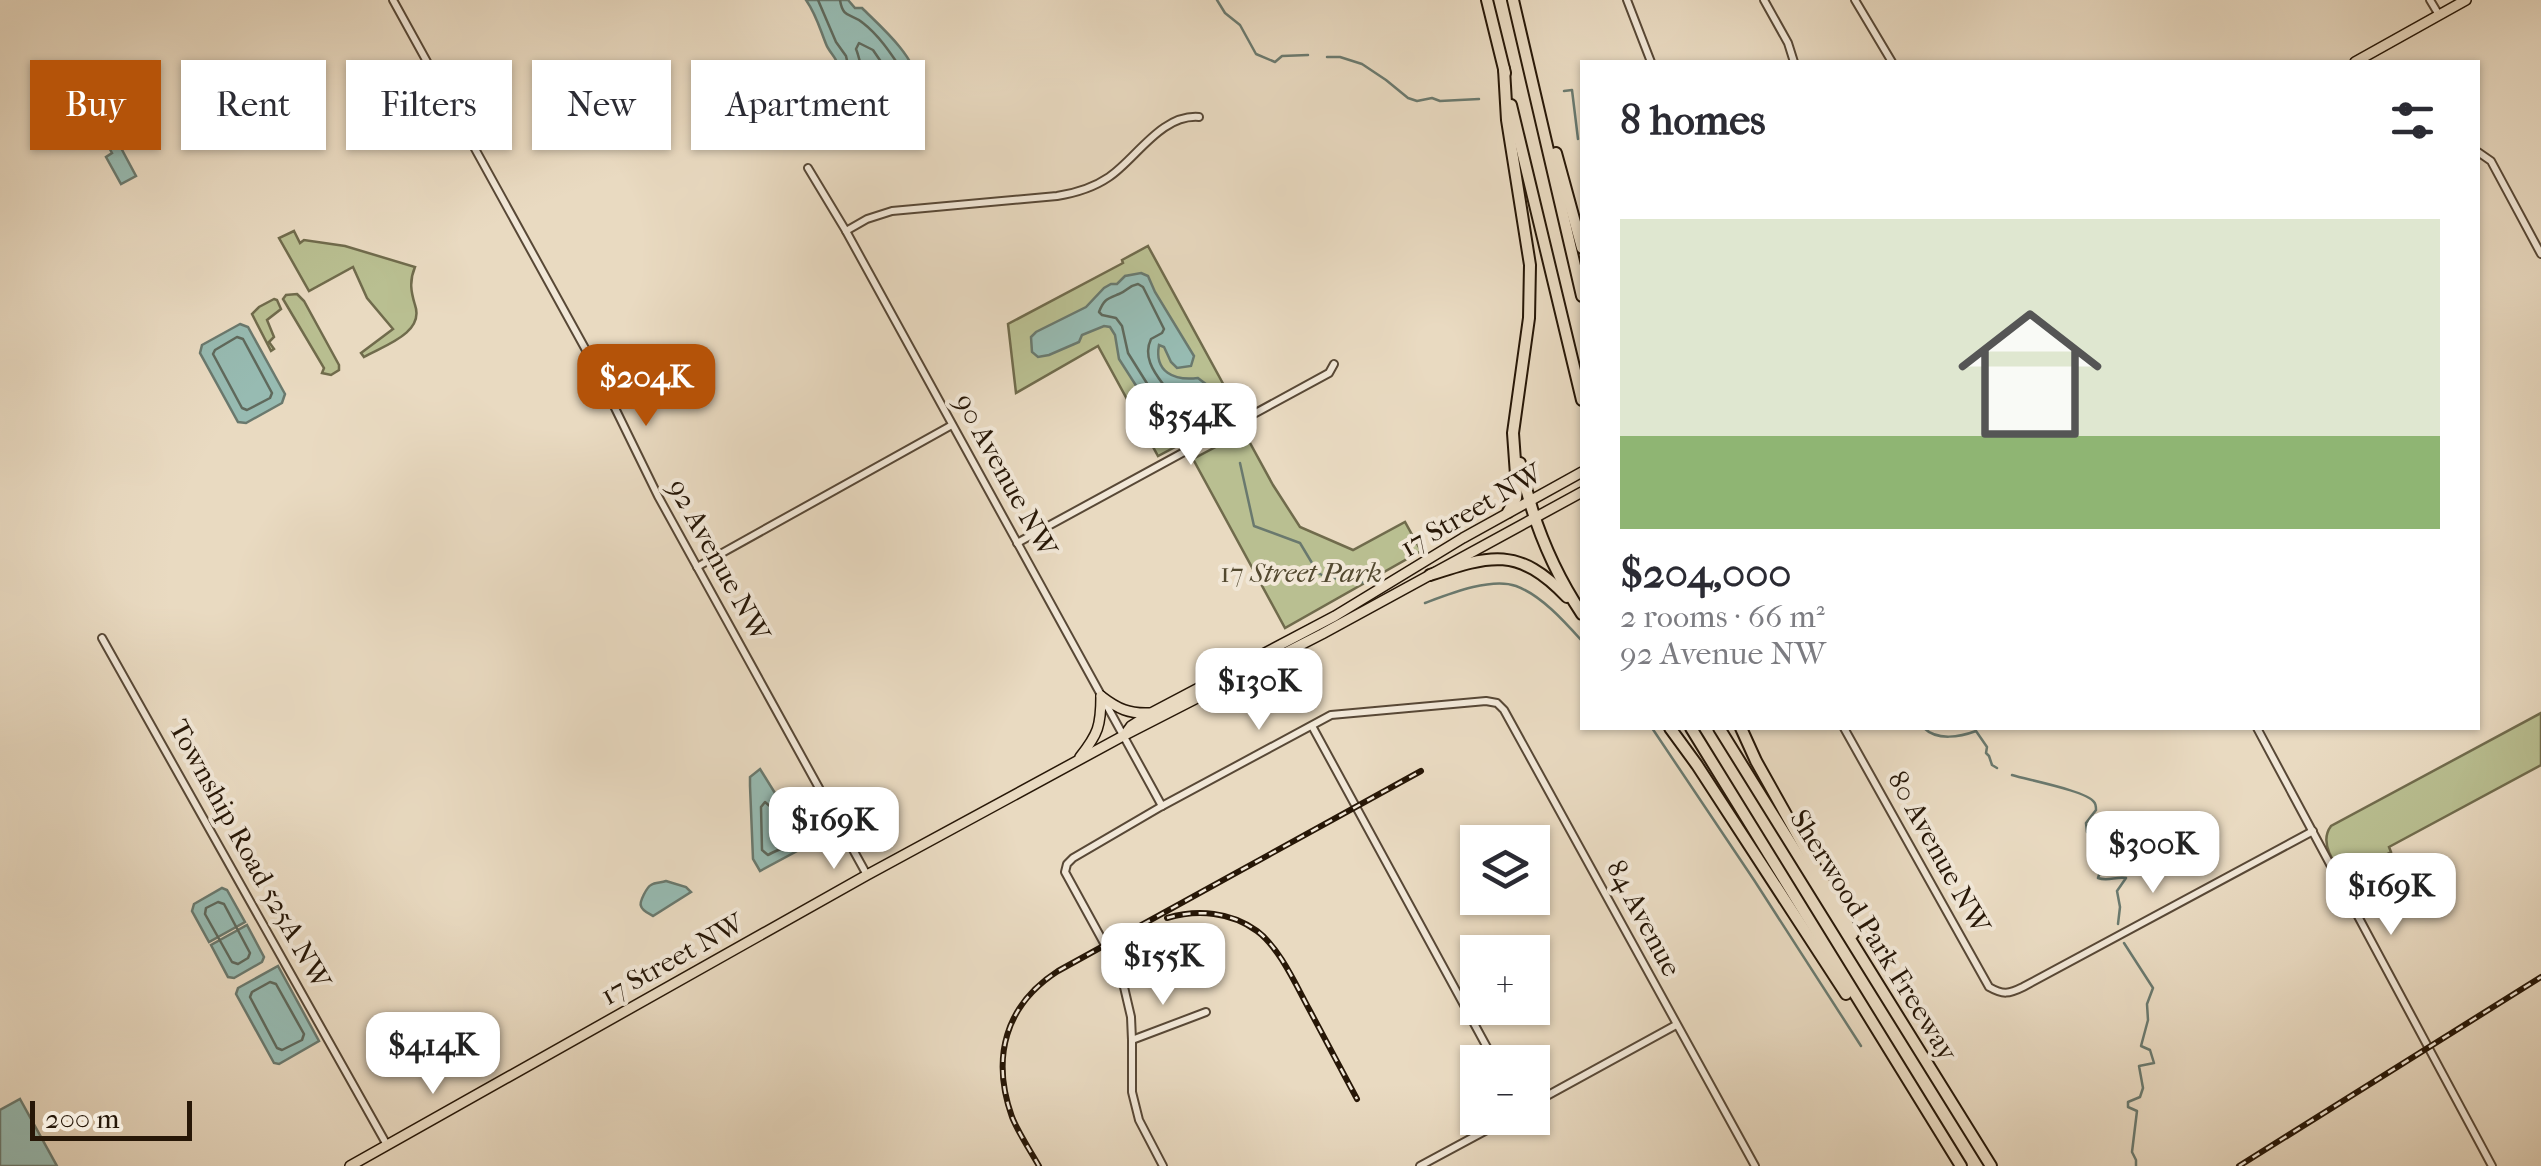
<!DOCTYPE html>
<meta charset="utf-8">
<style>
body{margin:0;font-family:"IM FELL French Canon",serif;background:#f7f7f7;color:#2b2b33;height:100vh;display:flex;flex-direction:column;font-size:38px;white-space:nowrap}
*{box-sizing:border-box;margin:0}
p{font-size:32px;color:#7c7c81}
.icon{flex:none;width:55px;height:55px;fill:none;stroke:currentColor;stroke-width:2;stroke-linecap:round;stroke-linejoin:round}
.map{position:relative;flex:1;overflow:hidden}
.panel{position:absolute;left:1580px;top:60px;width:900px;height:670px;display:flex;flex-direction:column;background:#fff;border-radius:0px;box-shadow:0 2px 8px #0004}
.panel>*{flex:none}
.top-card{position:absolute;left:30px;top:60px;width:950px;height:90px;display:flex;gap:20px}
.controls{position:absolute;left:1460px;top:825px;display:grid;gap:20px}
.controls a{display:grid;place-items:center;width:90px;height:90px;border-radius:0px;background:#fff;box-shadow:0 2px 8px #0004;font-size:50px}
.scale{position:absolute;left:30px;bottom:25px;width:162px;box-sizing:border-box;padding-left:10px;border:5px solid #271707;border-top:0;font-size:28px;line-height:35px;white-space:nowrap;color:#271707;-webkit-text-stroke:8px #f1e7d7;paint-order:stroke}
.price{position:absolute;translate:-50% -85px;padding:0 22px;border-radius:20px;background:#fff;color:#222;font-size:32px;line-height:65px;filter:drop-shadow(0 2px 5px #0008)}
.price::after{content:'';position:absolute;left:50%;top:60px;width:30px;height:22px;margin-left:-15px;background:inherit;clip-path:polygon(0 0,100% 0,50% 100%)}
.price.selected{background:#b45309;color:#fff}
ul{padding:0;list-style:none}
li{display:grid;align-content:center;gap:20px;height:530px;padding:0 40px}
li span{display:grid;place-items:center;height:310px;border-radius:0px;color:#555}
li>.icon{margin-inline-start:auto}
span .icon{width:180px;height:180px;fill:#fffc;stroke-width:1}
li b{font-size:42px}
h2{display:flex;justify-content:space-between;align-items:center;height:120px;padding:0 40px;font-size:42px}
.pill{padding:0 35px;border-radius:0px;background:#fff;box-shadow:0 2px 8px #0004;font-size:35px;line-height:90px}
.pill.selected{background:#b45309;color:#fff}
.map>svg:first-child{display:block}
</style>
<div class="map">
<svg width="2541" height="1166" viewBox="0 0 2541 1166">
<rect width="100%" height="100%" fill="#e9dac1"/>
<filter id="stains"><feTurbulence type="fractalNoise" baseFrequency=".002" numOctaves="4"/><feColorMatrix values="0 0 0 0 .2 0 0 0 0 .09 0 0 0 0 .02 0 0 0 .5 -.17"/></filter>
<radialGradient id="worn" r=".72"><stop offset=".6" stop-color="#630" stop-opacity="0"/><stop offset="1" stop-color="#630" stop-opacity=".3"/></radialGradient>
<!-- green -->
<g fill="#b9bf91" stroke="#706b4c" stroke-width="2.5">
<path d="M294,231L300,243L304,240L345,246L415,267C409,281 411,292 415,305C425,333 383,346 364,357L361,353L393,329L367,298L353,267L309,291L279,238Z"/>
<path d="M1148,246L1239,413L1158,456L1098,346L1016,393L1008,324L1123,263L1122,260Z"/>
<path d="M297,294L304,301L339,365V370L331,375L322,373L324,368L283,299L286,295Z"/>
<path d="M274,299L277,300L281,309L267,320L274,337L269,342L274,349L271,351L252,314L259,307Z"/>
<path d="M1244,432L1273,485L1300,527L1353,550L1405,522L1421,551L1285,628L1193,459Z"/>
<path d="M2541,713V765L2389,847L2391,852L2347,875C2333,865 2319,842 2331,826Z"/>
</g>
<!-- water -->
<g fill="#97bbb2" stroke="#6a796e" stroke-width="2.5">
<path d="M806,0H848L855,8H862C880,26 914,55 917,81L904,97L869,107C849,106 844,81 838,65C836,57 829,52 826,44C820,29 816,14 806,0Z"/>
<path d="M113,133L136,176L121,184L106,157L112,153L104,139Z"/>
<path d="M1141,273L1148,276L1155,292L1194,356L1191,366L1177,368L1171,362L1164,347L1159,345C1154,372 1174,381 1198,378L1207,385L1217,398L1212,412L1202,414L1184,391L1177,387L1173,389L1172,395C1178,409 1185,424 1166,431L1154,421L1144,398L1119,359L1115,335L1110,327L1104,326L1082,335L1079,342L1049,355L1038,357L1032,352L1031,337L1036,332L1086,307L1104,288L1111,284H1117L1125,276Z"/>
<path d="M240,324L248,327L285,394L282,403L246,423L238,422L200,353L202,345Z"/>
<path d="M760,769L796,827L797,851L760,871L753,859L750,786V777Z"/>
<path d="M666,881L686,887L691,892L653,916C650,914 642,911 641,906C639,902 647,887 651,885C655,882 661,883 666,881Z"/>
<path d="M222,888L227,890L245,922L209,942L192,911L194,904Z"/>
<path d="M247,925L264,957L262,962L234,978L228,977L211,945Z"/>
<path d="M278,966L319,1041L279,1064L274,1063L236,994L238,988Z"/>
<path d="M20,1099L57,1166H0V1110Z"/>
</g>
<g fill="none" stroke-linecap="round" stroke-linejoin="round">
<!-- shore -->
<g stroke="#5f695c" stroke-width="2.5">
<path d="M818,0L836,42L846,56L850,74L863,96L875,95L901,86L906,76C893,57 881,37 863,23C851,13 843,19 840,0"/>
<path d="M859,43L873,50L888,72L886,78L873,83C861,77 861,61 856,49Z"/>
<path d="M1138,284L1143,287L1164,329L1162,333L1151,339C1143,356 1153,371 1163,384L1161,392L1157,395L1153,393L1128,353L1122,326L1116,318L1102,315L1099,312C1104,299 1107,299 1119,294C1127,291 1128,286 1138,284Z"/>
<path d="M237,337L243,339L272,393L270,398L247,410L242,408L213,354L215,350Z"/>
<path d="M765,802C774,809 795,834 784,847C783,848 769,854 768,855L762,850L761,807Z"/>
<path d="M218,902L224,904L250,953L248,958L238,964L232,962L205,914L206,908Z"/>
<path d="M270,982L276,984L304,1034L302,1040L282,1050L277,1048L250,997L252,992Z"/>
</g>
<!-- stream -->
<g stroke="#6a796e" stroke-width="2.5">
<path d="M1217,0L1225,13L1240,25L1256,54L1275,62L1282,56L1308,55"/>
<path d="M1327,57H1340L1362,64L1386,80L1408,98L1417,101L1432,98L1440,101L1479,99"/>
<path d="M1564,91L1572,90L1578,139"/>
<path d="M1240,463L1254,526L1300,543L1318,573L1326,577L1368,583"/>
<path d="M1425,603C1449,594 1491,577 1516,586C1541,595 1565,622 1582,641"/>
<path d="M1652,728L1754,880L1861,1046"/>
<path d="M1924,728C1937,741 1960,737 1976,731L1987,747L1986,753L1989,756L1992,765L1997,768"/>
<path d="M2012,775C2028,780 2087,791 2094,802C2096,804 2096,808 2096,810L2086,823L2087,832L2100,838C2104,853 2103,865 2098,878C2108,882 2116,876 2126,878L2117,891L2120,907L2118,924"/>
<path d="M2124,943L2153,988L2147,1004L2148,1020L2141,1046L2150,1050L2154,1063L2139,1066L2143,1088L2140,1097L2128,1102V1107L2137,1111L2132,1152L2136,1160V1166"/>
</g>
<defs>
<g id="minor">
<path d="M393,0L592,361L658,496L867,875"/>
<path d="M1627,0L1651,62"/>
<path d="M1764,0L1788,43L1794,62"/>
<path d="M1855,0L1892,62"/>
<path d="M2430,0L2439,15"/>
<path d="M2478,152L2491,161L2541,254"/>
<path d="M808,168L846,231L1162,806"/>
<path d="M846,231L867,219L892,211L1057,196C1076,193 1093,188 1109,177C1136,159 1161,114 1199,117"/>
<path d="M1017,543L1329,373L1334,364"/>
<path d="M697,567L952,425"/>
<path d="M102,638L387,1145"/>
<path d="M1312,726L1495,1062"/>
<path d="M1844,728L1989,987C2003,995 2009,994 2023,987L2313,831"/>
<path d="M2257,728L2492,1166"/>
<path d="M1132,1040L1206,1012"/>
<path d="M1532,1104L1676,1025"/>
<path d="M1163,1166L1139,1120L1132,1092V1040L1131,1017L1124,987L1105,945L1065,872L1067,864L1073,858L1162,806L1331,715L1486,701L1497,703L1504,710L1755,1166"/>
<path d="M1420,1166L1509,1118"/>
</g>
<g id="major">
<path d="M2355,62L2466,0"/>
<path d="M1101,696C1118,709 1129,714 1150,713"/>
<path d="M1126,733L1131,726L1153,712L1335,616L1463,538L1582,472"/>
<path d="M1080,757C1098,734 1101,726 1101,696"/>
<path d="M350,1166L867,875L1123,736L1322,634L1582,492"/>
</g>
<g id="highway">
<path d="M1487,0L1505,73"/>
<path d="M1513,0L1582,296"/>
<path d="M1504,69L1507,120L1530,265L1529,318L1513,433L1517,489L1516,498L1508,512"/>
<path d="M1511,105L1582,400"/>
<path d="M1556,153L1582,248"/>
<path d="M1520,463C1531,516 1552,569 1582,614"/>
<path d="M1430,575C1491,555 1518,546 1567,597"/>
<path d="M1670,728L1697,765L1846,994"/>
<path d="M1691,728L1961,1166"/>
<path d="M1719,728L1991,1166"/>
<path d="M1741,728L1756,761L1853,934"/>
</g>
</defs>
<!-- minor casing -->
<use href="#minor" stroke="#584836" stroke-width="10"/>
<!-- major casing -->
<use href="#major" stroke="#271707" stroke-width="12"/>
<!-- highway casing -->
<use href="#highway" stroke="#271707" stroke-width="14"/>
<!-- minor -->
<use href="#minor" stroke="#f1e7d7" stroke-width="6"/>
<!-- major -->
<use href="#major" stroke="#e9dac1" stroke-width="9"/>
<!-- highway -->
<use href="#highway" stroke="#e9dac1" stroke-width="10"/>
<defs>
<g id="rail">
<path d="M1167,918C1198,909 1231,912 1257,931C1279,947 1296,985 1309,1009C1325,1039 1341,1069 1357,1099"/>
<path d="M1039,1166C1030,1150 1019,1134 1012,1117C991,1058 1005,1005 1058,971L1421,771"/>
<path d="M2239,1166L2541,977"/>
</g>
</defs>
<!-- rail casing -->
<use href="#rail" stroke="#271707" stroke-width="6"/>
<!-- rail -->
<use href="#rail" stroke="#f1e7d7" stroke-width="2.5" stroke-dasharray="8" stroke-linecap="butt"/>
</g>
<g text-anchor="middle" dominant-baseline="central" stroke-width="8" stroke-linejoin="round" paint-order="stroke">
<!-- street labels -->
<g font-size="28" fill="#271707" stroke="#f1e7d7">
<text transform="translate(1006 475) rotate(61)">90 Avenue NW</text>
<text transform="translate(1471 510) rotate(-30)">17 Street NW</text>
<text transform="translate(719 560) rotate(61)">92 Avenue NW</text>
<text transform="translate(1939 852) rotate(61)">80 Avenue NW</text>
<text transform="translate(250 854) rotate(61)">Township Road 525A NW</text>
<text transform="translate(1644 918) rotate(62)">84 Avenue</text>
<text transform="translate(1874 935) rotate(58)">Sherwood Park Freeway</text>
<text transform="translate(672 959) rotate(-29)">17 Street NW</text>
</g>
<!-- park labels -->
<g font-size="28" font-style="italic" fill="#534930" stroke="#f1e7d7">
<text x="1301" y="572">17 Street Park</text>
</g>
</g>
<rect width="100%" height="100%" filter="url(#stains)"/>
<rect width="100%" height="100%" fill="url(#worn)"/>
</svg>
<div class="controls">
<a><svg class="icon" aria-label="layers" viewBox="0 0 24 24"><path d="M12 4l9 5-9 5-9-5zM3 14l9 5 9-5"/></svg></a>
<a>+</a>
<a>−</a>
</div>
<div class="scale">200 m</div>
<b class="price selected" style="left:646px;top:429px">$204K</b>
<b class="price" style="left:1191px;top:468px">$354K</b>
<b class="price" style="left:1259px;top:733px">$130K</b>
<b class="price" style="left:834px;top:872px">$169K</b>
<b class="price" style="left:2153px;top:896px">$300K</b>
<b class="price" style="left:2391px;top:938px">$169K</b>
<b class="price" style="left:1163px;top:1008px">$155K</b>
<b class="price" style="left:433px;top:1097px">$414K</b>
<div class="top-card">
<a class="pill selected">Buy</a>
<a class="pill">Rent</a>
<a class="pill">Filters</a>
<a class="pill">New</a>
<a class="pill">Apartment</a>
</div>
<section class="panel">
<h2>8 homes<svg class="icon" aria-label="filters" viewBox="0 0 24 24"><path d="M4 7h16M4 17h16"/><circle cx="9" cy="7" r="2"/><circle cx="15" cy="17" r="2"/></svg></h2>
<ul>
<li><span style="background:linear-gradient(#dfe7d0 70%,#8fb573 0)"><svg class="icon" aria-label="home" viewBox="0 0 24 24"><path d="M3 11l9-7 9 7M6 9v11h12V9"/></svg></span><div><b>$204,000</b><p>2 rooms · 66 m²</p><p>92 Avenue NW</p></div></li>
</ul>
</section>
</div>
